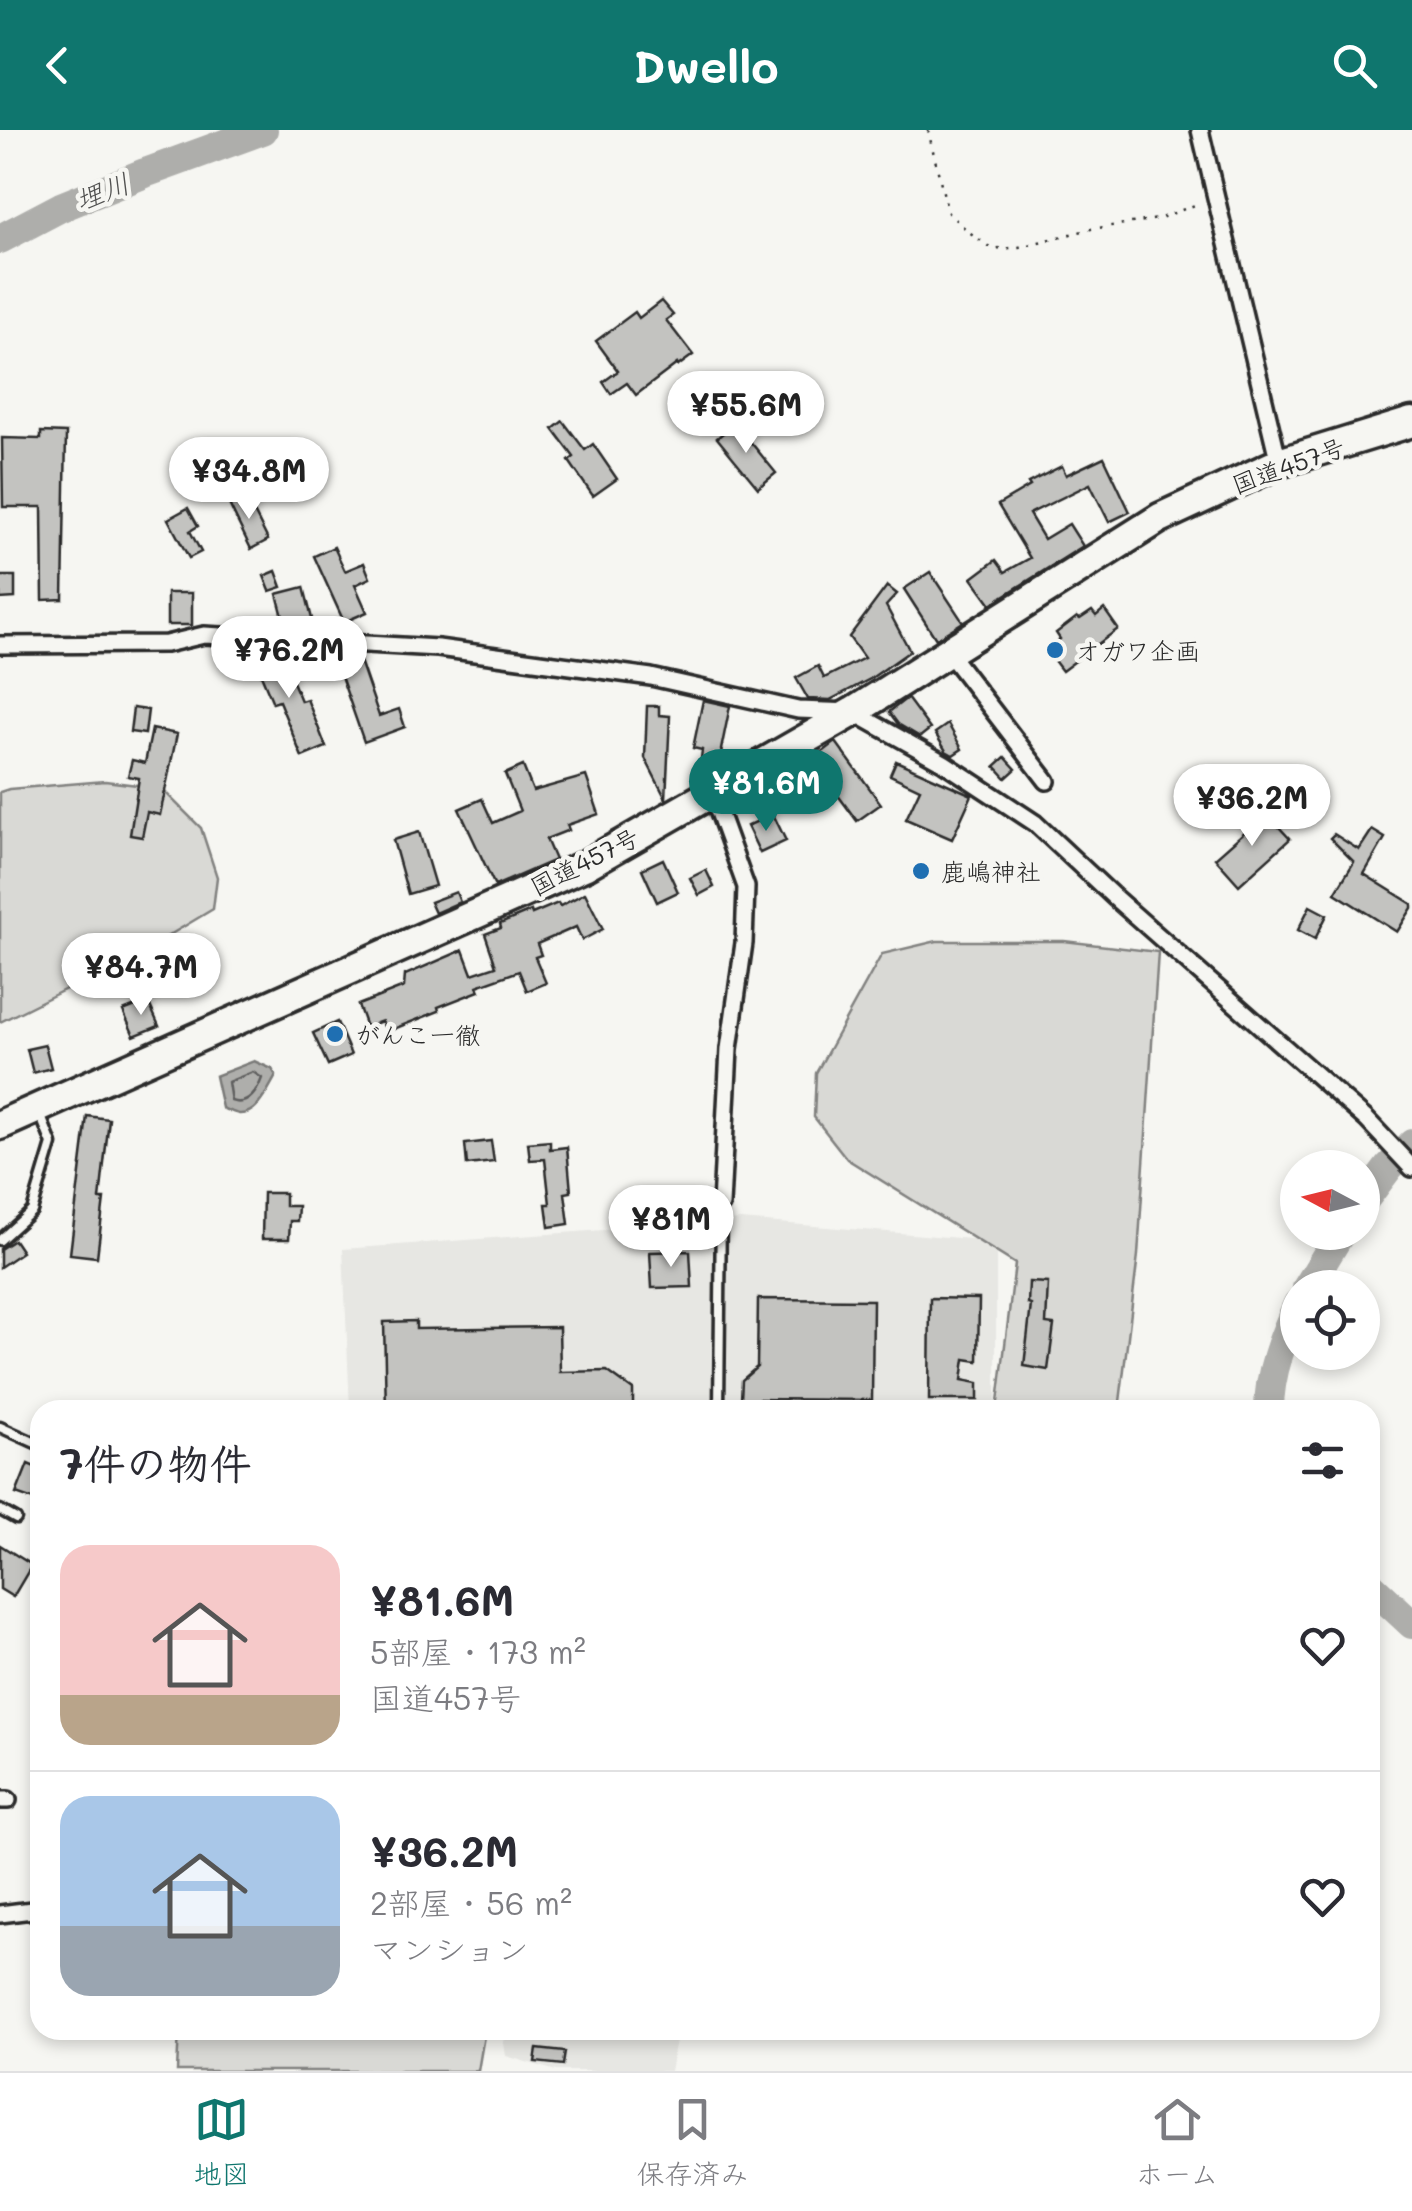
<!DOCTYPE html>
<html lang="ja">
<meta charset="utf-8">
<style>
body{margin:0;font-family:Mali,"Klee One",sans-serif;background:#f2f2f3;color:#2b2b33;height:100vh;display:flex;flex-direction:column;font-size:38px;white-space:nowrap}
*{box-sizing:border-box;margin:0}
p{font-size:32px;color:#7c7c81}
.icon{flex:none;width:55px;height:55px;fill:none;stroke:currentColor;stroke-width:2;stroke-linecap:round;stroke-linejoin:round}
.map{position:relative;flex:1;overflow:hidden}
.panel{position:absolute;left:30px;top:1270px;width:1350px;height:640px;display:flex;flex-direction:column;background:#fff;border-radius:30px;box-shadow:0 5px 15px #0003}
.panel>*{flex:none}
.needle{width:65px;rotate:277deg}
.fabs{position:absolute;left:1280px;top:1020px;display:grid;gap:20px}
.fabs a{display:grid;place-items:center;width:100px;height:100px;border-radius:50%;background:#fff;box-shadow:0 5px 15px #0003;font-size:50px}
.price{position:absolute;translate:-50% -85px;padding:0 22px;border-radius:35px;background:#fff;color:#222;font-size:32px;line-height:65px;filter:drop-shadow(0 2px 5px #0008)}
.price::after{content:'';position:absolute;left:50%;top:60px;width:30px;height:22px;margin-left:-15px;background:inherit;clip-path:polygon(0 0,100% 0,50% 100%)}
.price.selected{background:#0f766e;color:#fff}
ul{padding:0;list-style:none}
li{display:flex;align-items:center;gap:30px;height:250px;padding:0 30px}
li+li{border-top:2px solid #e1e1e2}
li span{display:grid;place-items:center;flex:none;width:280px;height:200px;border-radius:30px;color:#555}
li>.icon{margin-inline-start:auto}
span .icon{width:120px;height:120px;fill:#fffc;stroke-width:1}
li b{font-size:42px}
h2{display:flex;justify-content:space-between;align-items:center;height:120px;padding:0 30px;font-size:42px}
header{display:flex;justify-content:space-between;align-items:center;height:130px;padding:0 30px;background:#0f766e;color:#fff;font-size:45px;font-weight:700}
.tab-bar{display:flex;justify-content:space-around;align-items:center;height:140px;border-top:2px solid #e1e1e2;background:#fff;font-size:28px;color:#7c7c81}
.tab-bar a{display:grid;justify-items:center;gap:5px}
.tab-bar .selected{color:#0f766e}
.map>svg:first-child{display:block}
</style>
<header><svg class="icon" aria-label="back" viewBox="0 0 24 24"><path d="M15 5l-7 7 7 7"/></svg>Dwello<svg class="icon" aria-label="search" viewBox="0 0 24 24"><circle cx="10" cy="10" r="6"/><path d="M15 15l6 6"/></svg></header>
<div class="map">
<svg width="1412" height="1941" viewBox="0 0 1412 1941">
<rect width="100%" height="100%" fill="#f6f6f2"/>
<filter id="ink" filterUnits="userSpaceOnUse"><feTurbulence type="fractalNoise" baseFrequency=".01" numOctaves="2"/><feDisplacementMap in="SourceGraphic" scale="20" xChannelSelector="R" yChannelSelector="G"/><feConvolveMatrix kernelMatrix="1 2 1 2 8 2 1 2 1" color-interpolation-filters="sRGB"/></filter>
<g filter="url(#ink)">
<!-- built -->
<g fill="#e7e7e3">
<path d="M741,1090L996,1111V1280H350L343,1119Z"/>
<path d="M502,1900H678L670,1941H556L506,1926Z"/>
</g>
<!-- green -->
<g fill="#d9d9d5" stroke="#828280" stroke-width="2.5">
<path d="M105,651L161,658L201,698L217,747L213,779L148,818L0,892V662L9,659Z"/>
<path d="M937,811H1064L1158,822L1138,1125L1119,1280H997L1015,1134L847,1029L814,987L816,943L882,824Z"/>
<path d="M179,1900H485L478,1941H177Z"/>
</g>
<!-- water -->
<path fill="#aeaeab" stroke="#7a7a78" stroke-width="2.5" d="M254,931L272,939L276,946C268,959 258,985 239,984C238,984 223,979 222,978L215,946Z"/>
<g fill="none" stroke-linecap="round" stroke-linejoin="round">
<!-- shore -->
<path stroke="#5f5f5e" stroke-width="2.5" d="M253,942L262,948C257,962 248,977 231,971L228,952Z"/>
<!-- river -->
<g stroke="#aeaeab" stroke-width="30">
<path d="M0,109L61,77L145,43L263,0"/>
<path d="M1362,1073L1389,1037L1412,1014"/>
<path d="M1307,1158L1341,1102"/>
<path d="M1269,1280C1269,1242 1283,1209 1298,1174"/>
<path d="M1370,1455L1412,1494"/>
</g>
</g>
<!-- building -->
<g fill="#c3c3c0" stroke="#2b2b2b" stroke-width="2.5">
<path d="M661,171L673,185L666,190L693,225L678,236L677,234L636,265L627,253L611,264L603,252L618,241L596,211L635,182L639,188Z"/>
<path d="M563,291L585,320L593,314L617,349L593,366L569,331L574,327L553,299Z"/>
<path d="M735,293L776,343L758,358L717,308Z"/>
<path d="M41,302L66,303L63,469L43,470L42,377H3L2,308L41,309Z"/>
<path d="M1104,327L1130,382L1109,392L1090,354L1029,384L1044,409L1069,394L1083,416L991,474L972,448L996,430L1005,442L1030,428L998,375L1030,356L1028,353L1062,336L1066,345Z"/>
<path d="M246,366L268,410L251,419L229,374Z"/>
<path d="M188,378L198,396L190,401L201,422L189,428L168,389Z"/>
<path d="M334,417L345,441L364,433L370,448L355,455L367,482L344,492L314,426Z"/>
<path d="M276,441L282,457L270,461L264,446Z"/>
<path d="M930,442L963,492L936,509L904,459Z"/>
<path d="M0,446H15V468L0,469Z"/>
<path d="M887,456L897,464L886,476L910,521L870,549L830,570L808,569L796,548L818,536L824,548L864,528L849,507Z"/>
<path d="M304,457L313,493L286,498L277,464Z"/>
<rect x="167" y="463" width="25" height="32"/>
<path d="M1104,479L1118,499L1062,541L1046,520L1060,509L1056,503L1077,487L1080,489L1092,481L1096,486Z"/>
<path d="M250,519L265,520L267,524L280,520L301,571L307,569L326,617L302,627L279,571L273,573Z"/>
<path d="M348,524L358,525L379,586L399,579L405,597L364,612L335,529Z"/>
<path d="M907,568L930,599L920,607L898,594L889,582Z"/>
<path d="M703,570L730,576L721,620L730,633L710,643L701,629L702,620L693,618Z"/>
<path d="M647,576H659V585L670,586L666,669L645,628Z"/>
<path d="M133,578L148,580L145,604L130,602Z"/>
<path d="M948,594L962,619L953,625L946,621L935,603Z"/>
<path d="M152,599L177,604L160,685L147,682L142,707L130,705L139,648L128,646L132,630L145,633Z"/>
<path d="M836,612L881,674L857,691L812,630Z"/>
<path d="M1005,627L1016,639L1006,648L995,636Z"/>
<path d="M896,631L972,665L952,709L906,689L920,659L890,645Z"/>
<path d="M523,636L533,661L586,646L599,684L567,695L569,700L546,709L555,730L495,756L459,679L482,669L493,693L520,681L505,644Z"/>
<path d="M1266,683L1290,709L1239,755L1215,728Z"/>
<path d="M773,684L786,711L760,723L747,696Z"/>
<path d="M1372,700L1385,708L1364,744L1412,774V778L1397,802L1335,763L1354,732L1330,708L1334,704L1359,720Z"/>
<path d="M419,702L435,756L408,764L393,710Z"/>
<path d="M663,729L678,762L657,772L642,739Z"/>
<path d="M706,740L714,757L699,765L690,748Z"/>
<path d="M456,762L460,772L435,783L430,772Z"/>
<path d="M585,763L603,799L582,810L576,797L537,814L541,825L535,827L546,853L527,861L519,841L477,856L479,861L438,877L439,881L386,902L382,891L366,897L358,875L404,857L405,845L463,820L472,844L496,836L485,804L501,798L500,794L531,781L532,784L558,773L560,776Z"/>
<path d="M1310,776L1327,785L1315,809L1298,800Z"/>
<path d="M148,871L159,896L134,906L123,881Z"/>
<path d="M337,892L351,925L328,935L313,903Z"/>
<path d="M45,915L51,938L33,943L27,919Z"/>
<path d="M87,986L109,989L100,1069H104L97,1127L70,1124Z"/>
<path d="M491,1011L494,1032L467,1035L465,1014Z"/>
<path d="M550,1011V1019L567,1017L571,1062L565,1063L569,1094L549,1097L546,1074H550L545,1029L530,1030L528,1013Z"/>
<path d="M263,1063H285V1076H298L297,1091H290L289,1109H262Z"/>
<path d="M14,1110L22,1122L0,1137V1119Z"/>
<path d="M690,1121L692,1157L652,1158L650,1122Z"/>
<path d="M1029,1152L1048,1153L1046,1194L1054,1195L1048,1240L1024,1236L1031,1175L1028,1174Z"/>
<path d="M930,1168L979,1169L978,1231L965,1229L962,1250L978,1253V1270H929Z"/>
<path d="M758,1169L873,1170L872,1270L741,1269L742,1250L757,1237Z"/>
<path d="M416,1191V1199L559,1197L560,1242L607,1241L633,1260V1280H386L384,1192Z"/>
<path d="M28,1334L40,1339V1352L33,1370L16,1364Z"/>
<path d="M0,1415L32,1435L13,1467L0,1459Z"/>
<path d="M537,1919L565,1922L563,1935L535,1932Z"/>
</g>
<g fill="none" stroke-linecap="round" stroke-linejoin="round">
<defs>
<g id="lane">
<path d="M0,1110L32,1081L52,1014L40,984"/>
<path d="M719,1280L721,1075"/>
<path d="M0,1297L40,1315"/>
<path d="M0,1380L16,1389"/>
</g>
<g id="street">
<path d="M1200,0L1279,333"/>
<path d="M0,515L166,514L204,505L438,518L651,547L798,580L853,582L944,633L1035,693L1114,767L1367,990L1412,1038"/>
<path d="M948,522L1047,651"/>
<path d="M712,663L746,757L744,813L729,919L721,1075"/>
<path d="M0,1670H8"/>
<path d="M0,1784L40,1779"/>
</g>
<path id="highway" d="M0,995L584,736L853,582L1160,388L1279,333L1412,292"/>
</defs>
<!-- lane casing -->
<use href="#lane" stroke="#2b2b2b" stroke-width="15"/>
<!-- street casing -->
<use href="#street" stroke="#2b2b2b" stroke-width="22"/>
<!-- highway casing -->
<use href="#highway" stroke="#2b2b2b" stroke-width="35"/>
<!-- path -->
<path stroke="#2b2b2b" stroke-width="2.5" stroke-dasharray="2.5 8" stroke-linecap="butt" d="M928,0L948,83L968,101L988,116L1002,119L1019,117L1091,99L1158,89L1200,73"/>
<!-- lane -->
<use href="#lane" stroke="#f6f6f2" stroke-width="8"/>
<!-- street -->
<use href="#street" stroke="#f6f6f2" stroke-width="15"/>
<!-- highway -->
<use href="#highway" stroke="#f6f6f2" stroke-width="28"/>
</g>
</g>
<!-- markers -->
<g fill="#1f6fb2" stroke="#f6f6f2" stroke-width="4">
<circle cx="1055" cy="520" r="10"/>
<circle cx="921" cy="741" r="10"/>
<circle cx="335" cy="904" r="10"/>
</g>
<g text-anchor="middle" dominant-baseline="central" stroke-width="9" stroke-linejoin="round" paint-order="stroke">
<!-- street labels -->
<g font-size="25" fill="#2b2b2b" stroke="#f6f6f2">
<text transform="translate(1288 335) rotate(-20)">国道457号</text>
<text transform="translate(584 731) rotate(-27)">国道457号</text>
</g>
<!-- poi labels -->
<g font-size="25" fill="#2b2b2b" stroke="#f6f6f2" text-anchor="start">
<text x="1075" y="520">オガワ企画</text>
<text x="941" y="741">鹿嶋神社</text>
<text x="355" y="904">がんこ一徹</text>
</g>
<!-- water labels -->
<g font-size="28" font-style="italic" fill="#525251" stroke="#f6f6f2">
<text transform="translate(102 61) rotate(-21)">埋川</text>
</g>
</g>
</svg>
<div class="fabs">
<a><svg class="needle" viewBox="-14 -14 28 28"><path d="M0-13l5 13h-10z" fill="#e53935"/><path d="M0 13l5-13h-10z" fill="#7c7c81"/></svg></a>
<a><svg class="icon" aria-label="locate" viewBox="0 0 24 24"><circle cx="12" cy="12" r="6"/><path d="M12 2v4M12 18v4M2 12h4M18 12h4"/></svg></a>
</div>
<b class="price" style="left:746px;top:326px">¥55.6M</b>
<b class="price" style="left:249px;top:392px">¥34.8M</b>
<b class="price" style="left:289px;top:571px">¥76.2M</b>
<b class="price selected" style="left:766px;top:704px">¥81.6M</b>
<b class="price" style="left:1252px;top:719px">¥36.2M</b>
<b class="price" style="left:141px;top:888px">¥84.7M</b>
<b class="price" style="left:671px;top:1140px">¥81M</b>
<section class="panel">
<h2>7件の物件<svg class="icon" aria-label="filters" viewBox="0 0 24 24"><path d="M4 7h16M4 17h16"/><circle cx="9" cy="7" r="2"/><circle cx="15" cy="17" r="2"/></svg></h2>
<ul>
<li><span style="background:linear-gradient(#f6c9c9 75%,#b9a48a 0)"><svg class="icon" aria-label="home" viewBox="0 0 24 24"><path d="M3 11l9-7 9 7M6 9v11h12V9"/></svg></span><div><b>¥81.6M</b><p>5部屋 · 173 m²</p><p>国道457号</p></div><svg class="icon" aria-label="heart" viewBox="0 0 24 24"><path d="M12 20l-8-8c-3-5 5-10 8-4 3-6 11-1 8 4z"/></svg></li>
<li><span style="background:linear-gradient(#a9c7e8 65%,#9aa5b1 0)"><svg class="icon" aria-label="home" viewBox="0 0 24 24"><path d="M3 11l9-7 9 7M6 9v11h12V9"/></svg></span><div><b>¥36.2M</b><p>2部屋 · 56 m²</p><p>マンション</p></div><svg class="icon" aria-label="heart" viewBox="0 0 24 24"><path d="M12 20l-8-8c-3-5 5-10 8-4 3-6 11-1 8 4z"/></svg></li>
</ul>
</section>
</div>
<nav class="tab-bar">
<a class="selected"><svg class="icon" aria-label="map" viewBox="0 0 24 24"><path d="M3 6l6-2 6 2 6-2v14l-6 2-6-2-6 2zM9 4v14M15 6v14"/></svg>地図</a>
<a><svg class="icon" aria-label="saved" viewBox="0 0 24 24"><path d="M7 4h10v16l-5-4-5 4z"/></svg>保存済み</a>
<a><svg class="icon" aria-label="home" viewBox="0 0 24 24"><path d="M3 11l9-7 9 7M6 9v11h12V9"/></svg>ホーム</a>
</nav>
